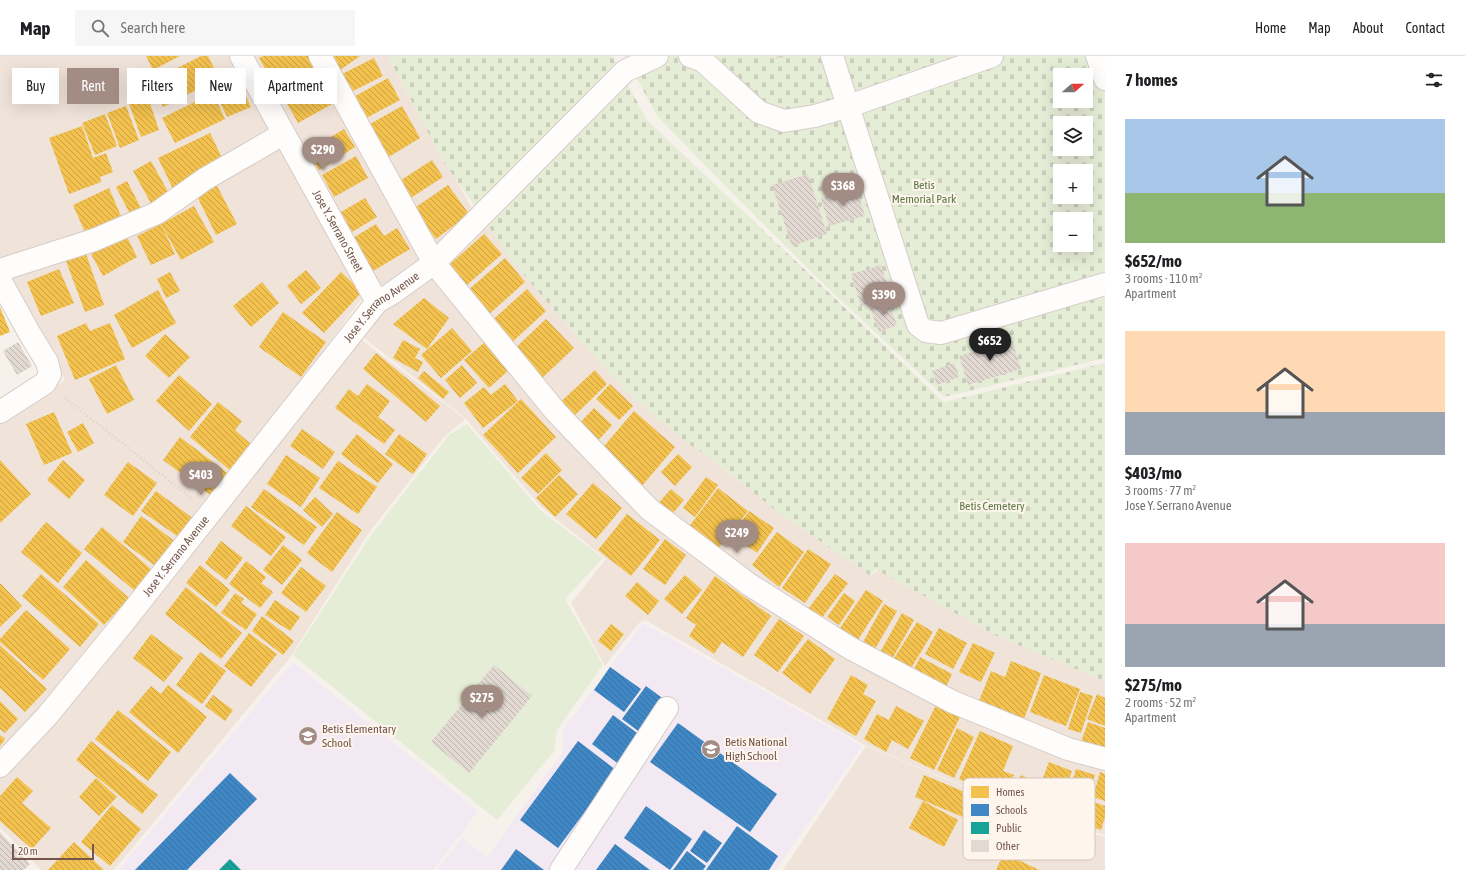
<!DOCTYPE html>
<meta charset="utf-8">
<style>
body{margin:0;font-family:"Asap Condensed",sans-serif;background:#f6f6f6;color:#202124;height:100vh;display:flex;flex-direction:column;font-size:15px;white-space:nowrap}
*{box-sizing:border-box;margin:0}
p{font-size:13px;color:#757577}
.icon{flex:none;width:22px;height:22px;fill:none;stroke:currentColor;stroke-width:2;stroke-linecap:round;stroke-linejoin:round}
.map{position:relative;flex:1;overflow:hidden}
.panel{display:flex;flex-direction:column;background:#fff;width:360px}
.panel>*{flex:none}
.banner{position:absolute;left:12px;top:12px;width:380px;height:36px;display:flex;gap:8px}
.needle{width:26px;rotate:70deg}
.tools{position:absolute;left:1053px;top:12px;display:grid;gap:8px}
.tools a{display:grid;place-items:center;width:40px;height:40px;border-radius:0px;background:#fff;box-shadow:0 4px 16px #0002;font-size:20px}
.scale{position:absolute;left:12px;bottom:10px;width:82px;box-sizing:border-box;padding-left:4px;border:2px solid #74564c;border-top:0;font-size:11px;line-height:14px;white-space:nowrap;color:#74564c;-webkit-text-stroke:3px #fef5ed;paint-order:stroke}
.price{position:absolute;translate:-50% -34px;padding:0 9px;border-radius:14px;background:#a28c84;color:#fff;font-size:13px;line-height:26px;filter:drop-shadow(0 1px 2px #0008)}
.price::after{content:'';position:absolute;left:50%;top:24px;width:12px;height:9px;margin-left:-6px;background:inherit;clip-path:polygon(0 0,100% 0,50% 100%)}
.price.selected{background:#222;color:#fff}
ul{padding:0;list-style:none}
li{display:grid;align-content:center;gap:8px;height:212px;padding:0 20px}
li span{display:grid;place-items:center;height:124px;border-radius:0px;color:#555}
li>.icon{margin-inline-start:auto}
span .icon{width:72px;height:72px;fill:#fffc;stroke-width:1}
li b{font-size:17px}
h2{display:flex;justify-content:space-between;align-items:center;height:48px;padding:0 20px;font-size:17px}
.pill{padding:0 14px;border-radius:0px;background:#fff;box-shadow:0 4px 16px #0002;font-size:14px;line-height:36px}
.pill.selected{background:#a28c84;color:#fff}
header{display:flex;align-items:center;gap:24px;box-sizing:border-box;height:56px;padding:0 20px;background:#fff;border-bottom:1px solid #e0e0e0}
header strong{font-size:19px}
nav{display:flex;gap:22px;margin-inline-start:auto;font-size:14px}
.search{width:280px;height:36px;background:#f6f6f6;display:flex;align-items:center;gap:10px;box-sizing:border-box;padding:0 14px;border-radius:0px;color:#757577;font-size:15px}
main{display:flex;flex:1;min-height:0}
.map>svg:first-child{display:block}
</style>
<header>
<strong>Map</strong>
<div class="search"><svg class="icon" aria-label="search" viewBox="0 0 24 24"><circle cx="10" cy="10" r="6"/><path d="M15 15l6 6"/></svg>Search here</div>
<nav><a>Home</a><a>Map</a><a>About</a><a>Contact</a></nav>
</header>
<main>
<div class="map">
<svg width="1105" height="814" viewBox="0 0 1105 814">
<defs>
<pattern id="cemetery-stones" width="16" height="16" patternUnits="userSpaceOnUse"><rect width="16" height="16" fill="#e6edd7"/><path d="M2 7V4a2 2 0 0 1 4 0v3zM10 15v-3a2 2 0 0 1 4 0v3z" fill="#c9cdba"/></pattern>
<pattern id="homes-back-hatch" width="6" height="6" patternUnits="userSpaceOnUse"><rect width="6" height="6" fill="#f2c14e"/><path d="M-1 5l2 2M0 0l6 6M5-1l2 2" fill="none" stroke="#c9a043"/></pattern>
<pattern id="schools-back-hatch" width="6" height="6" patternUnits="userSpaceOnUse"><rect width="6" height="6" fill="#3f88c5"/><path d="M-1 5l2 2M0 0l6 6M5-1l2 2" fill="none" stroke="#3972a2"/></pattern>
<pattern id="public-back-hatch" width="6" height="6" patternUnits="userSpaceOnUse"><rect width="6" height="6" fill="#17a398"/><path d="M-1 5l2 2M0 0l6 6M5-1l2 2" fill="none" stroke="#19887e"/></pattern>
<pattern id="building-back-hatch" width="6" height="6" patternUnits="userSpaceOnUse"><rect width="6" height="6" fill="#e3d9d3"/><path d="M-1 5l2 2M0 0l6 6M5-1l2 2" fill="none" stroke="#bdb3ad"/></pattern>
</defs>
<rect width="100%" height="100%" fill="#f7f1ec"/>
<!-- residential -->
<g fill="#f0e3d9">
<path d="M0,0H230L274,76L131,172L0,212Z"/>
<path d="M248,0H388L415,52L473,154L436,198L375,243Z"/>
<path d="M279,88L367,235L175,497L0,700V363L65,324L9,219Z"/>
<path d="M482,160L571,274L628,336L727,416L871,520L883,510L1105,624V779L1031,758L863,688L645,564L639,567L605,610L571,547L606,503L541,451L465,362L352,272Z"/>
<path d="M353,277L465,363L444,381L368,478L289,603L114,814H41L0,771V718Z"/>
<path d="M866,690L1032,759L1105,781V814H783Z"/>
</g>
<!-- education -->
<g fill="#f2e9f3">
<path d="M643,567L862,690L776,814H437L462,782L487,801L562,697L563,674Z"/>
<path d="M293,606L478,755L433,814H118Z"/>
</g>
<!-- grass -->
<path fill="#e6edd7" d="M467,368L540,454L603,502L565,543L603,609L557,674L554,695L497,764L293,599L371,479L449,379Z"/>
<!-- cemetery -->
<g fill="url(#cemetery-stones)" fill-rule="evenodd">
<path d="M388,0H612L647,64L944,346L1105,307V625L997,580L875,513L871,520L779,457L702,396L687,387L625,334L578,282L514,207L442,103Z"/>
<path d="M624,0H1105V302L944,341L831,235L737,142L658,61ZM1060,19H1086V45H1060ZM1060,67H1086V93H1060ZM1060,115H1086V141H1060ZM1060,163H1086V189H1060Z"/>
</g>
<!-- homes -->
<g fill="url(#homes-back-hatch)">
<path d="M146,0H180L153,14Z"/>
<path d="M201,0H208L216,16L213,18L216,24L163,51L150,26Z"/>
<path d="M263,0H311L320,16L280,39L259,2Z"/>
<path d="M325,0H360L336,17Z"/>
<path d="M374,2L383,20L343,40L334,22Z"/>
<path d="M388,22L400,44L359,66L348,44Z"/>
<path d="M321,24L334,47L298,67L285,44Z"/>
<path d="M241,30L251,51L227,61L217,40Z"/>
<path d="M213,37L225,63L175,87L162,62Z"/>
<path d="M147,38L159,74L141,81L128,45Z"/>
<path d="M126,50L139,84L120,92L107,57Z"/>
<path d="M402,50L420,82L382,105L363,72Z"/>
<path d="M105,58L117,90L95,99L82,67Z"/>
<path d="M82,70L93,102L106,97L113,116L100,121L101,126L69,138L49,82Z"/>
<path d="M344,73L355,91L319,114L308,95Z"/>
<path d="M210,77L225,108L173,133L158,102Z"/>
<path d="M356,100L368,122L334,141L322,119Z"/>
<path d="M432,104L443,121L406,145L395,128Z"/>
<path d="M151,105L171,141L153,151L133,115Z"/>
<path d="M127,125L144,158L133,164L116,131Z"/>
<path d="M216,128L237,168L216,179L196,138Z"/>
<path d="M448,129L469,158L436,183L413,153Z"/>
<path d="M109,132L124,167L88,183L73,149Z"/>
<path d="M365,142L377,161L352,176L341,156Z"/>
<path d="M194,150L214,186L181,204L161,168Z"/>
<path d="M161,168L175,198L151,209L137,180Z"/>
<path d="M376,168L384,180L397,172L410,193L373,215L353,182Z"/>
<path d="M484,178L502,198L467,229L449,209Z"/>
<path d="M126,179L137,201L103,220L91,198Z"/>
<path d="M86,198L104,249L85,256L66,205Z"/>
<path d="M505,202L525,226L487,260L466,236Z"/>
<path d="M59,213L74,247L41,260L27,226Z"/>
<path d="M306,214L321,232L301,248L287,230Z"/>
<path d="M170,216L180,235L166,242L157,223Z"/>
<path d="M341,216L362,236L324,277L302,257Z"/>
<path d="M262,226L279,247L251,271L233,250Z"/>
<path d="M527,233L546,255L508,290L488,268Z"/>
<path d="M158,234L176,267L132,292L114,259Z"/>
<path d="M424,242L449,262L427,293L393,268Z"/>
<path d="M0,251L10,276L0,280Z"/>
<path d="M283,256L326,286L301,321L259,291Z"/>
<path d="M546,263L574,292L539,325L511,296Z"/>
<path d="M86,267L90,275L110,267L125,303L75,324L57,280Z"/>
<path d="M452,272L472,295L441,322L421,299Z"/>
<path d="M165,278L190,301L169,322L145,300Z"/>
<path d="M403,284L420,293L415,302L423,306L418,316L393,302Z"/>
<path d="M486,285L510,313L489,332L464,304Z"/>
<path d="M376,297L440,350L426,366L363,313Z"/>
<path d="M116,309L134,344L107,358L89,323Z"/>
<path d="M462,309L477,327L460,342L445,324Z"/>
<path d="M595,314L607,328L569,365L555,351Z"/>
<path d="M424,315L449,336L443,343L418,322Z"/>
<path d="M179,319L212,348L189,375L156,345Z"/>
<path d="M367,328L390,345L378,361L395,374L384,388L335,352L349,333L358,340Z"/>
<path d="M505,328L518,345L483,372L464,347L484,331L491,339Z"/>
<path d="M610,328L633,350L619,364L596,343Z"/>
<path d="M521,343L556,381L518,417L483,379Z"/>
<path d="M218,346L242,365L235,374L252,389L231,415L190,381Z"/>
<path d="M594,352L612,369L595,388L576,371Z"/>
<path d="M634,355L675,391L641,431L599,396Z"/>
<path d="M54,356L72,397L44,409L26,368Z"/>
<path d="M83,367L94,387L78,396L67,376Z"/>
<path d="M302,373L335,396L323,413L290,390Z"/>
<path d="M357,378L393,408L378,427L341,398Z"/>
<path d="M399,378L427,398L413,418L385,398Z"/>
<path d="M180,381L230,419L213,441L163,404Z"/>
<path d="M546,397L562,414L538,438L521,422Z"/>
<path d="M678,398L692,411L675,430L661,416Z"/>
<path d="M286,399L320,422L301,451L267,428Z"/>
<path d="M0,404L31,438L0,467Z"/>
<path d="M63,404L85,424L69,443L47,424Z"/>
<path d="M338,405L377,431L358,458L319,432Z"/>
<path d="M128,406L157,427L133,460L104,439Z"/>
<path d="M559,419L578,438L555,461L536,442Z"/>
<path d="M706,421L718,429L695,461L683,452Z"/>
<path d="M593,427L622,452L596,483L566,458Z"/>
<path d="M718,432L748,455L714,498L685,476Z"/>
<path d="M264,433L317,471L304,489L251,451Z"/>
<path d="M671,433L684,444L668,463L655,451Z"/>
<path d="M156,435L194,463L180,482L141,455Z"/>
<path d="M315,441L333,458L322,471L303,454Z"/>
<path d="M246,450L286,481L271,500L231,470Z"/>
<path d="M749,455L774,472L757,497L732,479Z"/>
<path d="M337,456L362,474L332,516L307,497Z"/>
<path d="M627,458L660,484L631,520L598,494Z"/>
<path d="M141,460L176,486L158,512L123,486Z"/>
<path d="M46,466L82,497L58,527L21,496Z"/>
<path d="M102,471L151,513L134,534L84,493Z"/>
<path d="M777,476L804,496L779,531L752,509Z"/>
<path d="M665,483L686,499L665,529L643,513Z"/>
<path d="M221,485L243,502L226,524L205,507Z"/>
<path d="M283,489L302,504L282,529L263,514Z"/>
<path d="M808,493L831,508L805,547L782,532Z"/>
<path d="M86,504L129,542L104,569L63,531Z"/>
<path d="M246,505L266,521L261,527L273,536L260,552L229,528Z"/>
<path d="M200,509L230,534L216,551L186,527Z"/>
<path d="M301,511L326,530L306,556L281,537Z"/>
<path d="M41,518L99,568L80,591L22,540Z"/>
<path d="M835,518L848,527L821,563L808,553Z"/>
<path d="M685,519L702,534L682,558L664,543Z"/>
<path d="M715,520L771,560L743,601L722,586L714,598L689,580L696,569L686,562Z"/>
<path d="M637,526L659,545L648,559L625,540Z"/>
<path d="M0,527L22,550L0,571Z"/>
<path d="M186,531L242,577L221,603L165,558Z"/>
<path d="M866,534L883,545L856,587L838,575Z"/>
<path d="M235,537L244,543L241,547L257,558L246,574L221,557Z"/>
<path d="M844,537L855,545L839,569L827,561Z"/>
<path d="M275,544L300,561L290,575L265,559Z"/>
<path d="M884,548L897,555L875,593L863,586Z"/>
<path d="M26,554L70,593L43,624L0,586V583Z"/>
<path d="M902,557L914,564L891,605L879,598Z"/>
<path d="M262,560L294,585L283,599L252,575Z"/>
<path d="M779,563L804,580L778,616L754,599Z"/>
<path d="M917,566L933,576L910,614L893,604Z"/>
<path d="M611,568L624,578L611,595L598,585Z"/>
<path d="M939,572L967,587L953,613L925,598Z"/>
<path d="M249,577L277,598L251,631L224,610Z"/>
<path d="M151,578L183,602L164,626L133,602Z"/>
<path d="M808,583L835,603L810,638L782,617Z"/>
<path d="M973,587L995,597L981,626L959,616Z"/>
<path d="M0,589L47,633L25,656L0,632Z"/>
<path d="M200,596L226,615L202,648L176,629Z"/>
<path d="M920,601L952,618L943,637L910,621Z"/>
<path d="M1011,605L1041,617L1024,663L979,645L991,615L1005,621Z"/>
<path d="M851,619L868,629L863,638L876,645L856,680L827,663Z"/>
<path d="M1044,619L1080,633L1066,670L1030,656Z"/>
<path d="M168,629L207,661L178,697L129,656L151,630L161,638Z"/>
<path d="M1080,636L1093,640L1081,677L1068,673Z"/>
<path d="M1097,638L1105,642V670L1087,663Z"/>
<path d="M213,639L233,654L225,665L205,650Z"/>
<path d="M0,645L18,663L5,677L0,673Z"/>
<path d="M936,649L960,661L934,714L910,702Z"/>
<path d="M896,650L924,665L908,693L892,684L886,696L864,683L877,658L889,664Z"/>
<path d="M118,654L171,696L148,725L95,683Z"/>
<path d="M1088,666L1105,672V699L1079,692Z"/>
<path d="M957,672L974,681L954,722L937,714Z"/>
<path d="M980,675L1013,690L1003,715L1014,719L1003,743L959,723Z"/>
<path d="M0,679L5,683L0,690Z"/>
<path d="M91,685L158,739L142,758L76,704Z"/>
<path d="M1049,706L1072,715L1056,760L1032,750Z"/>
<path d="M1076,713L1095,719L1081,764L1063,758Z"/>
<path d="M1100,716L1105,718V745L1093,741Z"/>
<path d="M924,719L991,747L982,769L915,741Z"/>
<path d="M1021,719L1034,725L1025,745L1012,739Z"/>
<path d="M17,721L33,735L22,747L51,772L32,793L0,765V740Z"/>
<path d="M96,722L117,741L99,760L79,741Z"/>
<path d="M923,745L958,764L944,791L909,772Z"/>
<path d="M1091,745L1105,750V761L1101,774L1084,768Z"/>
<path d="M112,749L141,773L110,810L81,786Z"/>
<path d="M74,786L104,814H48Z"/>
<path d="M1004,797L1039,814H996Z"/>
</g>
<!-- schools -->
<g fill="url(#schools-back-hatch)">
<path d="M610,611L641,633L624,656L594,634Z"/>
<path d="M646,630L665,644L641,677L622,663Z"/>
<path d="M613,659L641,680L620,709L592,688Z"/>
<path d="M678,667L777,738L750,776L650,706Z"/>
<path d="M578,685L616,714L558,792L520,764Z"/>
<path d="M230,717L257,743L187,814H135Z"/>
<path d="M646,750L692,783L670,814L624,782Z"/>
<path d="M737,770L778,800L769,814H706Z"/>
<path d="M704,774L722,787L707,807L690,795Z"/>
<path d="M615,788L650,814H596Z"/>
<path d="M516,793L544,814H501Z"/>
<path d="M687,795L706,810L703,814H673Z"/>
</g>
<!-- public -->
<path fill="url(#public-back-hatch)" d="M230,803L241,814H219Z"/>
<!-- building -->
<g fill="url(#building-back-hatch)">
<path d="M776,0H786L777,3Z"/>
<path d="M808,118L827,178L792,190L772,129Z"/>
<path d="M856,131L865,160L829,170L821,142Z"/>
<path d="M881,209L891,241L861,250L851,218Z"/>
<path d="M888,245L897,269L879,276L870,252Z"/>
<path d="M1012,284L1021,313L968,329L959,300Z"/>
<path d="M18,286L32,310L17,319L3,295Z"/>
<path d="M954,307L959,321L937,329L932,315Z"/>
<path d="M494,609L532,640L469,717L431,686Z"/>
<path d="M0,776L30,808L24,814H0Z"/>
</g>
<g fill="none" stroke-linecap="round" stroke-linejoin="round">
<defs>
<g id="minor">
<path id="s1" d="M241,0L377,246"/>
<path d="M320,0L434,207L556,356L649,453L750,529L850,592L953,646L1068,693L1105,703"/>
<path d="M690,0L703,5L759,56L784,65L815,60L849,50L992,0"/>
<path d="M832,0L918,269L926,275L941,277L1105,228"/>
<path d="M1097,0L1105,23"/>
<path d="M0,214L94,184L157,157L205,123L283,78"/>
<path d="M0,224L31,280L47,306L50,318L45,327L0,356"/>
<path id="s2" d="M0,710L47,660L120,571L377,246L391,238L434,207L625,15L657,0"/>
<path d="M561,814L667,652"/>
</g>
</defs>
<!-- minor casing -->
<use href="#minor" stroke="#d6cdc8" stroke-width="24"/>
<!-- path -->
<path stroke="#dad0ce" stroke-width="2.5" stroke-dasharray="1 3" stroke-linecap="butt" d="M65,342L191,442"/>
<!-- minor -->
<use href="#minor" stroke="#fefdfc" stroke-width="22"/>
</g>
<!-- icons -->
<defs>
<symbol id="school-disc" viewBox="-11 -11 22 22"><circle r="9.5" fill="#a28c84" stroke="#fef5ed"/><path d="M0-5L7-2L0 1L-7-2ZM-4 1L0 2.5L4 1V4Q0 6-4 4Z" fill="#fff"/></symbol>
</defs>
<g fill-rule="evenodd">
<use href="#school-disc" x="297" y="669" width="22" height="22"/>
<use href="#school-disc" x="700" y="682" width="22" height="22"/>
</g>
<g text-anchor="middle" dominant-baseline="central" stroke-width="4" stroke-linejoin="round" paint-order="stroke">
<!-- park labels -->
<g font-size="12" fill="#5b7944" stroke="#fef5ed">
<text x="924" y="129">Betis<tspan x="924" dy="14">Memorial Park</tspan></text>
<text x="992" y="450">Betis Cemetery</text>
</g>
<!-- street labels -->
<g font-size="12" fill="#74564c" stroke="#fef5ed">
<text stroke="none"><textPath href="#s1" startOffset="200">Jose Y. Serrano Street</textPath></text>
<text stroke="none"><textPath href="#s2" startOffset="598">Jose Y. Serrano Avenue</textPath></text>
<text stroke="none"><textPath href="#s2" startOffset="274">Jose Y. Serrano Avenue</textPath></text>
</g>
<!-- poi labels -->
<g font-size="12" fill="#74564c" stroke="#fef5ed" text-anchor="start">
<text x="322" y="673">Betis Elementary<tspan x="322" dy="14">School</tspan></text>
<text x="725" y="686">Betis National<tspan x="725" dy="14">High School</tspan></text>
</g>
</g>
<!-- legend -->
<rect x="963" y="722" width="132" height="82" rx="6" fill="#fef5ed" stroke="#d5c5bd" stroke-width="1"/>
<rect x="971" y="730" width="18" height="12" fill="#f2c14e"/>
<rect x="971" y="748" width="18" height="12" fill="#3f88c5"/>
<rect x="971" y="766" width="18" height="12" fill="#17a398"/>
<rect x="971" y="784" width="18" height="12" fill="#e3d9d3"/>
<g font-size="11" fill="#74564c">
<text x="996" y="740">Homes</text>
<text x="996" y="758">Schools</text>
<text x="996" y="776">Public</text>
<text x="996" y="794">Other</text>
</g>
</svg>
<div class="tools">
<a><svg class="needle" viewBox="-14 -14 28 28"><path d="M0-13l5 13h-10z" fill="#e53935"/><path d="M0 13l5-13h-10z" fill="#757577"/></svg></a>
<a><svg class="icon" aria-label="layers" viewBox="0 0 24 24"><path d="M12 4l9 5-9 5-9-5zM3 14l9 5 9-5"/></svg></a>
<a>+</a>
<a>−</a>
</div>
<div class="scale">20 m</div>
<b class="price" style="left:323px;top:115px">$290</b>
<b class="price" style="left:843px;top:151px">$368</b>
<b class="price" style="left:884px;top:260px">$390</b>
<b class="price selected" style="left:990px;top:306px">$652</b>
<b class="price" style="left:201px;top:440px">$403</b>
<b class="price" style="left:737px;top:498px">$249</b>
<b class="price" style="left:482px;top:663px">$275</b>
<div class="banner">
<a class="pill">Buy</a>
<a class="pill selected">Rent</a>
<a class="pill">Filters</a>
<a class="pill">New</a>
<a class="pill">Apartment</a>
</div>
</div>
<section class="panel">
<h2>7 homes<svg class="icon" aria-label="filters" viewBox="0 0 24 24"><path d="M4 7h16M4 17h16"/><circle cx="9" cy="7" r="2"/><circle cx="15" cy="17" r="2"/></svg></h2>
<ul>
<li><span style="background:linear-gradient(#a9c7e8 60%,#8fb573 0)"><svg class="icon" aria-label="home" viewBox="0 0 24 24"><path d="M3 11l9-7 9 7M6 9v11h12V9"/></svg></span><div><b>$652/mo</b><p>3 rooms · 110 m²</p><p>Apartment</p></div></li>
<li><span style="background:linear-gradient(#ffd9b3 65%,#9aa5b1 0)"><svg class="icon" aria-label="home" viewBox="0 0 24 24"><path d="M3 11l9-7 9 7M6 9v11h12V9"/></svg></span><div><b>$403/mo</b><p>3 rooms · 77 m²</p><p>Jose Y. Serrano Avenue</p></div></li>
<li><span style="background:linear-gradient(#f6c9c9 65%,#9aa5b1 0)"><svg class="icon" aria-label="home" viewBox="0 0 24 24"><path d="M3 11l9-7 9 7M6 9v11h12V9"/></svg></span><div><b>$275/mo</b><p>2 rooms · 52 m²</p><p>Apartment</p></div></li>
</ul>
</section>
</main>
